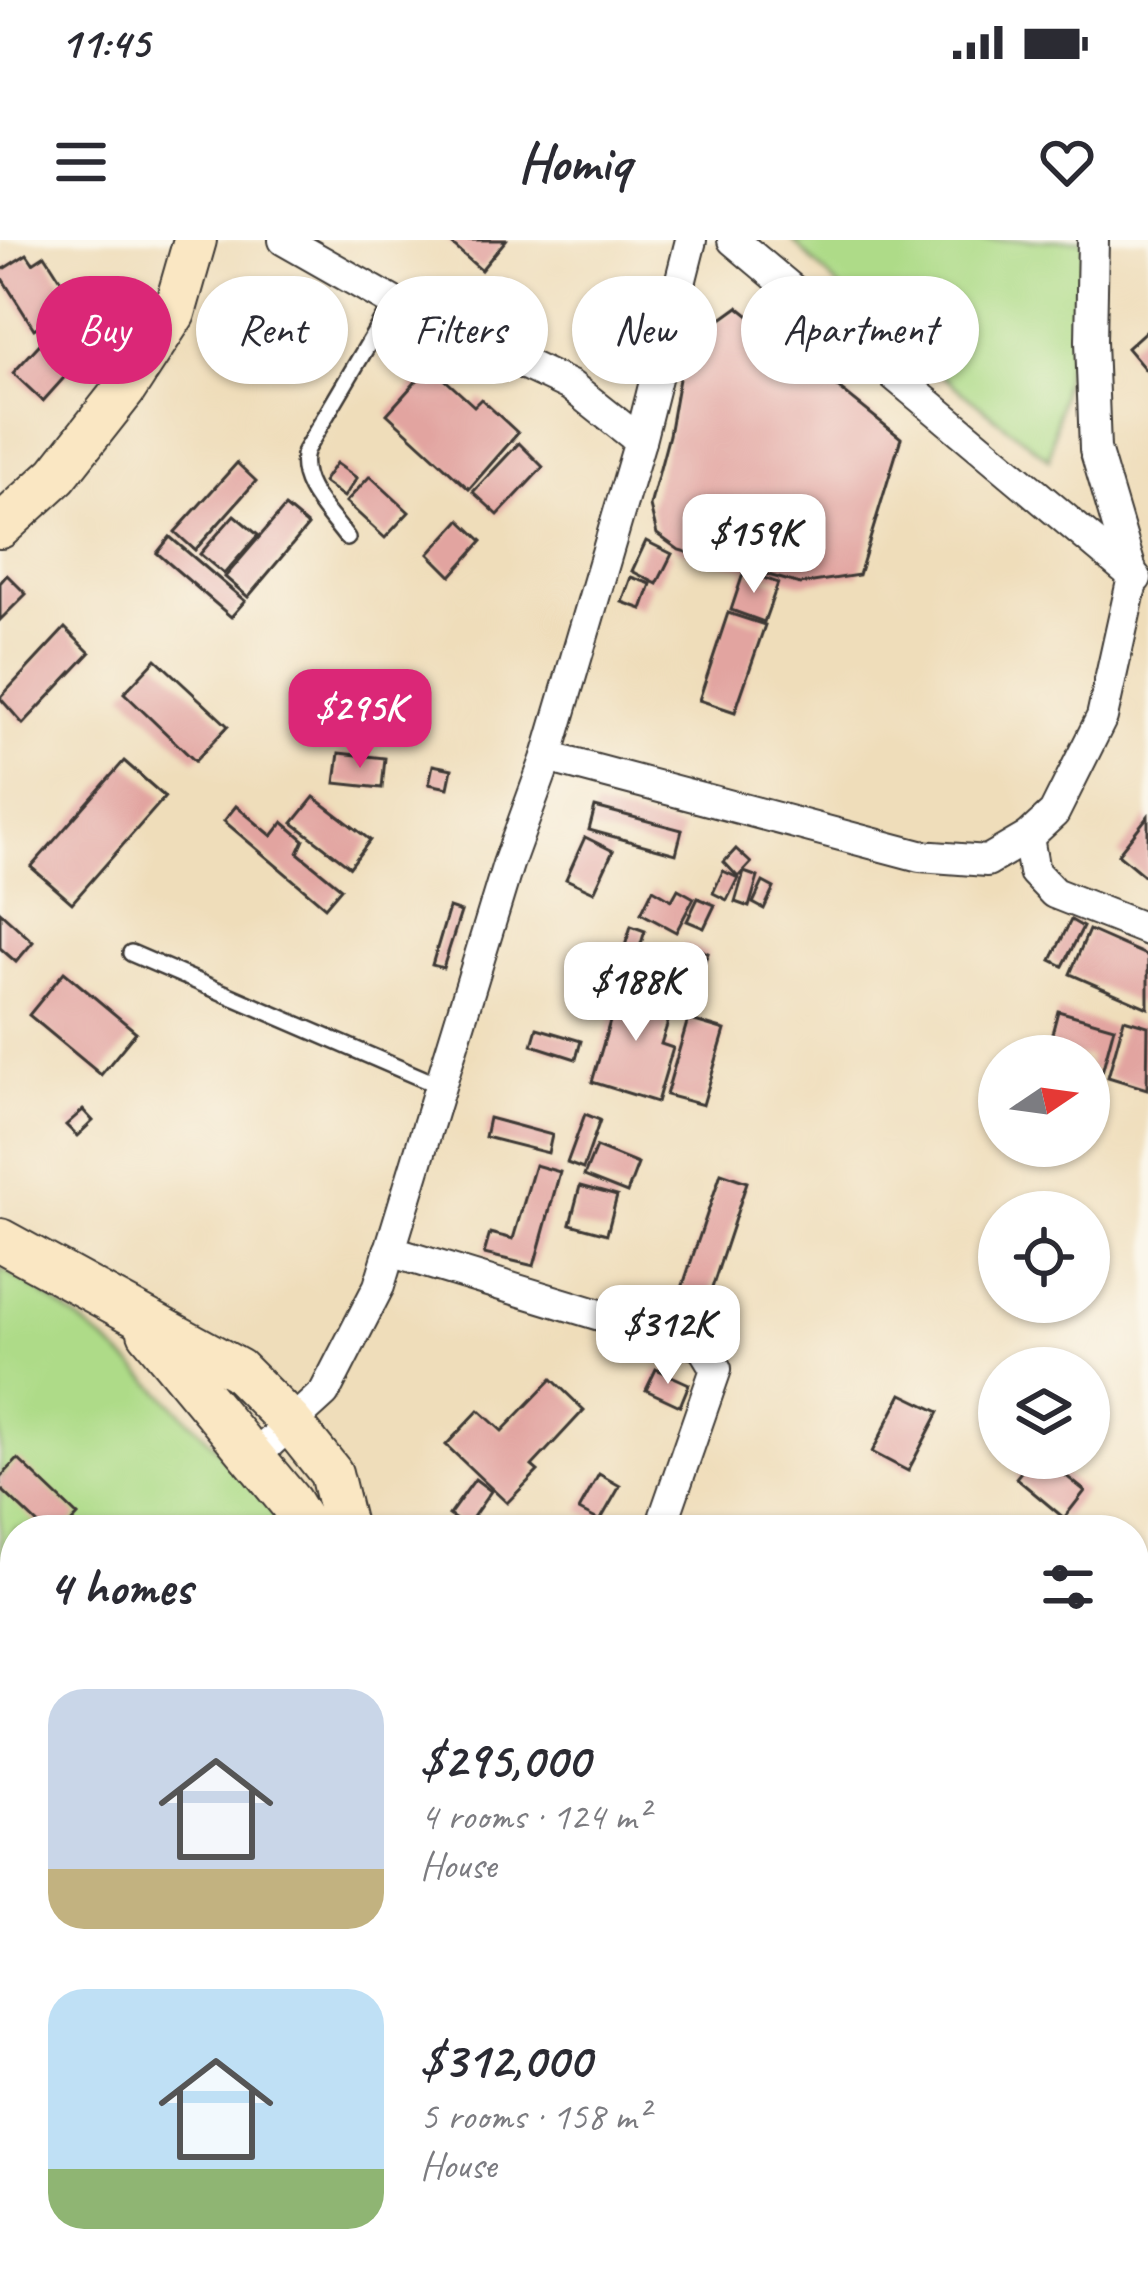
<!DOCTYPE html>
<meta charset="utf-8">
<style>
body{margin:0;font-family:Caveat,sans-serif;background:#f2f2f3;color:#2b2b33;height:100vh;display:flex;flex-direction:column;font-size:45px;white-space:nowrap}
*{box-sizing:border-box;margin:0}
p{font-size:39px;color:#7c7c81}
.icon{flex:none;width:66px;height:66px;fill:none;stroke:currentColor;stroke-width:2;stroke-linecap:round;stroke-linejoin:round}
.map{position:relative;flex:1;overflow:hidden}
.side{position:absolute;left:0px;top:1275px;width:1149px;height:768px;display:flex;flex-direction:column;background:#fff;border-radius:48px 48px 0 0;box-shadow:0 3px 9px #0004}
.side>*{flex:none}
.top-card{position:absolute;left:36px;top:36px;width:1077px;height:108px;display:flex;gap:24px}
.needle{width:78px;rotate:77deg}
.fabs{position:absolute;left:978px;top:795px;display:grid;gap:24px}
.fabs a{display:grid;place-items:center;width:132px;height:132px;border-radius:50%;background:#fff;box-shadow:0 3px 9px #0004;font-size:60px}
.price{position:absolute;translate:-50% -102px;padding:0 27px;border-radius:24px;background:#fff;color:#222;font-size:39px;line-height:78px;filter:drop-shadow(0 3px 6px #0008)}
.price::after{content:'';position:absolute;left:50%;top:72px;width:36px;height:27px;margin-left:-18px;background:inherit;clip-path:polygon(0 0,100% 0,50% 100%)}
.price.selected{background:#db2777;color:#fff}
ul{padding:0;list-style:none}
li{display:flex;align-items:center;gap:36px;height:300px;padding:0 48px}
li span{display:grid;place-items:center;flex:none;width:336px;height:240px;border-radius:36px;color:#555}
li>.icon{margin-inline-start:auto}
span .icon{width:144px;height:144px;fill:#fffc;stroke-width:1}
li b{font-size:51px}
h2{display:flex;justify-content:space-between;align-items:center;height:144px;padding:0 48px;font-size:51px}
.chip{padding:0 42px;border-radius:54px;background:#fff;box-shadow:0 3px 9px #0004;font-size:42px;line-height:108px}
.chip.selected{background:#db2777;color:#fff}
.status{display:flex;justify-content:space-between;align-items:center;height:84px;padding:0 60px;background:#fff;direction:ltr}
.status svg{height:33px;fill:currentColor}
header{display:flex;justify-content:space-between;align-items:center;height:156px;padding:0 48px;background:#fff;font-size:54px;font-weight:800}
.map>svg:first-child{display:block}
</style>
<div class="status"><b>11:45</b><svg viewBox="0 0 49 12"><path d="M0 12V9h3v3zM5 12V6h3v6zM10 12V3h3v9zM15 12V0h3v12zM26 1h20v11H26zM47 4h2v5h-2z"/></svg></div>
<header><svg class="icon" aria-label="menu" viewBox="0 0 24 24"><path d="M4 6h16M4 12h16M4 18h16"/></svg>Homiq<svg class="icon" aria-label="heart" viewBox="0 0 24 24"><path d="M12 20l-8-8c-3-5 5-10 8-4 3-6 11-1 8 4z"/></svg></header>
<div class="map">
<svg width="1148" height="2043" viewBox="0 0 1148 2043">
<rect width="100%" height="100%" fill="#fbf7ec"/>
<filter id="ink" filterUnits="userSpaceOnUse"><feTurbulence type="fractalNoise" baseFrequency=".00833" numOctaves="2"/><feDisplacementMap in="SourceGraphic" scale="24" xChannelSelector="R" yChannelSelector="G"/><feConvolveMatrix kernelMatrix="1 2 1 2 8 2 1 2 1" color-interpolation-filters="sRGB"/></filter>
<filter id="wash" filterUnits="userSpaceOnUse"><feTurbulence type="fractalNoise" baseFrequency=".004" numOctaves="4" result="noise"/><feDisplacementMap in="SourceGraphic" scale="48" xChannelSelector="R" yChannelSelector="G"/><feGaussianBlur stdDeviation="2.7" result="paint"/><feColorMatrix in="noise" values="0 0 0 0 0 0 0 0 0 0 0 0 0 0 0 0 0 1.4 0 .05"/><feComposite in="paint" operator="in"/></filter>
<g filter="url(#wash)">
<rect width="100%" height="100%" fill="#efddba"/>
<!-- green -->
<g fill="#aedb88" stroke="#657c52" stroke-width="3">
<path d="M792,0H1090L1049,219L882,90Z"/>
<path d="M0,1028C82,1075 135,1125 201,1192C232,1223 263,1251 285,1290H15V1345L0,1357Z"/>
<path d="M15,1451V1535L0,1522V1471Z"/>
<path d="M0,1545L15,1560V1705L0,1723Z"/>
<path d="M235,2028H436L438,2043H261Z"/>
</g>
<g id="blocks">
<!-- building -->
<g fill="#e2a4a0">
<path d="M447,0H506L481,30Z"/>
<path d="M27,14L33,23L45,15L75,62L34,89L0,35V31Z"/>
<path d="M738,67L901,198L859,335L800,344L679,310L657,294L650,266L669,195L685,105Z"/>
<path d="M1148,89V133L1127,108Z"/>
<path d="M50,93L79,121L43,161L13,133Z"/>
<path d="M430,126L474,166L481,159L518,193L469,249L387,174Z"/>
<path d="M519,203L543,227L498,275L473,252Z"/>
<path d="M237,223L256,241L195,310L175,292Z"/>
<path d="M336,223L357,238L344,257L323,242Z"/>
<path d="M370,236L409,272L385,298L346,262Z"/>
<path d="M285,267L308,286L248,357L225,337Z"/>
<path d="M234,275L258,295L224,334L200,314Z"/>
<path d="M460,280L482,301L451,336L429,314Z"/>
<path d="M170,297L245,361L231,377L157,313Z"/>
<path d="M646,301L672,314L657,344L632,331Z"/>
<path d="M744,331L778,343L764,382L731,370Z"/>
<path d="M7,335L26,354L0,380V343Z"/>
<path d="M631,337L651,344L642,369L622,362Z"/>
<path d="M728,373L765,385L735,472L699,460Z"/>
<path d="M65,388L90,413L23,484L0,458Z"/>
<path d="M156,419L228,486L195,521L124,453Z"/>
<path d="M339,513L385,518L382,548L335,543Z"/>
<path d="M124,521L165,557L72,663L31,627Z"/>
<path d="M433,525L452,529L448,548L429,544Z"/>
<path d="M314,557L370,600L350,627L293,583Z"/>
<path d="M236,566L272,596L283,582L304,600L298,613L341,648L325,667L224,581Z"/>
<path d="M595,567L682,590L676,614L589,590Z"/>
<path d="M1148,576V639L1118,614Z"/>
<path d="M585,597L613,611L594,652L566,639Z"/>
<path d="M736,609L751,623L738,637L724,622Z"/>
<path d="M723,631L738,638L727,660L713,653Z"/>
<path d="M744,632L758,637L749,667L735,662Z"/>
<path d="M763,642L774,648L764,669L753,663Z"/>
<path d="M653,649L672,660L678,649L694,658L676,692L641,673Z"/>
<path d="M698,658L715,665L704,688L687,681Z"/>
<path d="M449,668L461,672L443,728L432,725Z"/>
<path d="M0,672L33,702L16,722L0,708Z"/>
<path d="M1071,680L1083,687L1063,726L1051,720Z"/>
<path d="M631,686L645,691L639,710L625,706Z"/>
<path d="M1089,690L1148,716V768L1070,734Z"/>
<path d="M684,703L708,713L702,728L678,717Z"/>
<path d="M64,732L136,792L101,835L29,775Z"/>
<path d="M621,744L675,760L661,804L673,808L657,862L592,842Z"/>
<path d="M1058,771L1114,787L1102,832L1089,828V816H1046Z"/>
<path d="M688,779L725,790L703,865L666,855Z"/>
<path d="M1124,779L1148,786L1147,849L1108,837Z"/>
<path d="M537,788L581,801L576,819L532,805Z"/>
<path d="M83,870L93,881L77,896L66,885Z"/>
<path d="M585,874L600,880L583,929L567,923Z"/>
<path d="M489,878L552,895L548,913L485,897Z"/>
<path d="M596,907L638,924L627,953L584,936Z"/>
<path d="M535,925L560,932L534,1026L484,1014L490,993L513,999Z"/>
<path d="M721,933L747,942L707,1063L680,1054Z"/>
<path d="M580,946L617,956L607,994L570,984Z"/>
<path d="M656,1129L689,1144L680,1166L646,1150Z"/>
<path d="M552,1139L584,1170L532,1226L538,1231L507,1263L446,1205L479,1170L502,1191Z"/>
<path d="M902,1154L939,1172L908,1231L872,1212Z"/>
<path d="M1032,1218H1044L1085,1251L1064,1278L1016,1238Z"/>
<path d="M18,1219L78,1276L65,1290H44L0,1248V1238Z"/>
<path d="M599,1234L620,1246L600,1281L579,1270Z"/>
<path d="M475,1239L491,1251L466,1287L449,1275Z"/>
<path d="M1134,1313L1148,1322V1436L1143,1444L1134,1438Z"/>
<path d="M10,1372L15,1378V1408L0,1388V1379Z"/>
<path d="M1148,1740V1773L1134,1765Z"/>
<path d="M1134,1769L1148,1777V1835L1134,1827Z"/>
<path d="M863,2028H875L895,2043H856L854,2041Z"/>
<path d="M912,2028H940L929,2043H901Z"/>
<path d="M947,2028H965L987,2043H937Z"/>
</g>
</g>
</g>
<g filter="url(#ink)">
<use href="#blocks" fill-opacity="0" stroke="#3c3934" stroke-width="3"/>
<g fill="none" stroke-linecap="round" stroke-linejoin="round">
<defs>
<g id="lane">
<path d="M347,298C329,273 296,244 305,211L393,62"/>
<path d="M131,713L440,846"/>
</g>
<g id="street">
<path d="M284,0L393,62L571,146L640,201"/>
<path d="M733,0L1136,338"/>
<path d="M547,517L920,616L987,621L1028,597L1054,573L1102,477L1133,337L1095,209L1091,101L1093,0"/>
<path d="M1028,597L1034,632L1054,653L1148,690"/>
<path d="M389,1011L702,1106L716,1129L660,1290"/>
<path d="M254,1217L324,1153L379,1046L508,624L547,517L640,201L691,0"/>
<path d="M1134,1631L1148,1609"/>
<path d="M735,2028L777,2033L800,2028"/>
</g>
<g id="secondary">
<path d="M0,287L57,235L124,150L174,73L195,0"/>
<path d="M0,1000L238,1130L291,1183L331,1233L345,1290"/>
<path d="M149,1092L290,1262L307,1290"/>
<path d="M464,2028L466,2043"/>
</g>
</defs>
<!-- lane casing -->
<use href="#lane" stroke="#3c3934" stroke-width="20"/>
<!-- street casing -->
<use href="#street" stroke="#3c3934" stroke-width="34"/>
<!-- secondary casing -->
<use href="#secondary" stroke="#3c3934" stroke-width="46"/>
<!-- lane -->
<use href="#lane" stroke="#fff" stroke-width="15"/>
<!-- street -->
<use href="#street" stroke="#fff" stroke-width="30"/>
<!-- secondary -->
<use href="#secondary" stroke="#fae7c3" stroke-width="42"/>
</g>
<!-- trees -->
<circle fill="#939275" cx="117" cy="90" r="12"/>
</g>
</svg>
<div class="fabs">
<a><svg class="needle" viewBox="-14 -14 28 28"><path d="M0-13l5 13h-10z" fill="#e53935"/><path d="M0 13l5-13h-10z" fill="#7c7c81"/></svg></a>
<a><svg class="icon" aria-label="locate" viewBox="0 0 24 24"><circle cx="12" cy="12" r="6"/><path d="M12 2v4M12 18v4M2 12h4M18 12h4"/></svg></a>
<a><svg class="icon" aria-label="layers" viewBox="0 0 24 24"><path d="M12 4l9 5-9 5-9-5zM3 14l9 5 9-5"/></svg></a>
</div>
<b class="price" style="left:754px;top:356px">$159K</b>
<b class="price selected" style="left:360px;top:531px">$295K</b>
<b class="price" style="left:636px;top:804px">$188K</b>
<b class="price" style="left:668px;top:1147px">$312K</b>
<div class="top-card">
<a class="chip selected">Buy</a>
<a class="chip">Rent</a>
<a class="chip">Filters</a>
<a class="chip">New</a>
<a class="chip">Apartment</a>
</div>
<section class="side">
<h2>4 homes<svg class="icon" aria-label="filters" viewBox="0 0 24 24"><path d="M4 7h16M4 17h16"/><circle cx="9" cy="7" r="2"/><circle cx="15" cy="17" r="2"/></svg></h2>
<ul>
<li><span style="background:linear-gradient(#c9d6e8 75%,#c2b280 0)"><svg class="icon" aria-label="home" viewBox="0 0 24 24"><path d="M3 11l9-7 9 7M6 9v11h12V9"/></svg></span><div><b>$295,000</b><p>4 rooms · 124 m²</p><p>House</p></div></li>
<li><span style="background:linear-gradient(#bfe0f5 75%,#8fb573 0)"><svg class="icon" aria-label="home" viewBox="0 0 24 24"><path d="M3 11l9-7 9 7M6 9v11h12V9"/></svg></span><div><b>$312,000</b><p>5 rooms · 158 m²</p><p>House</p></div></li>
</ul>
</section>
</div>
